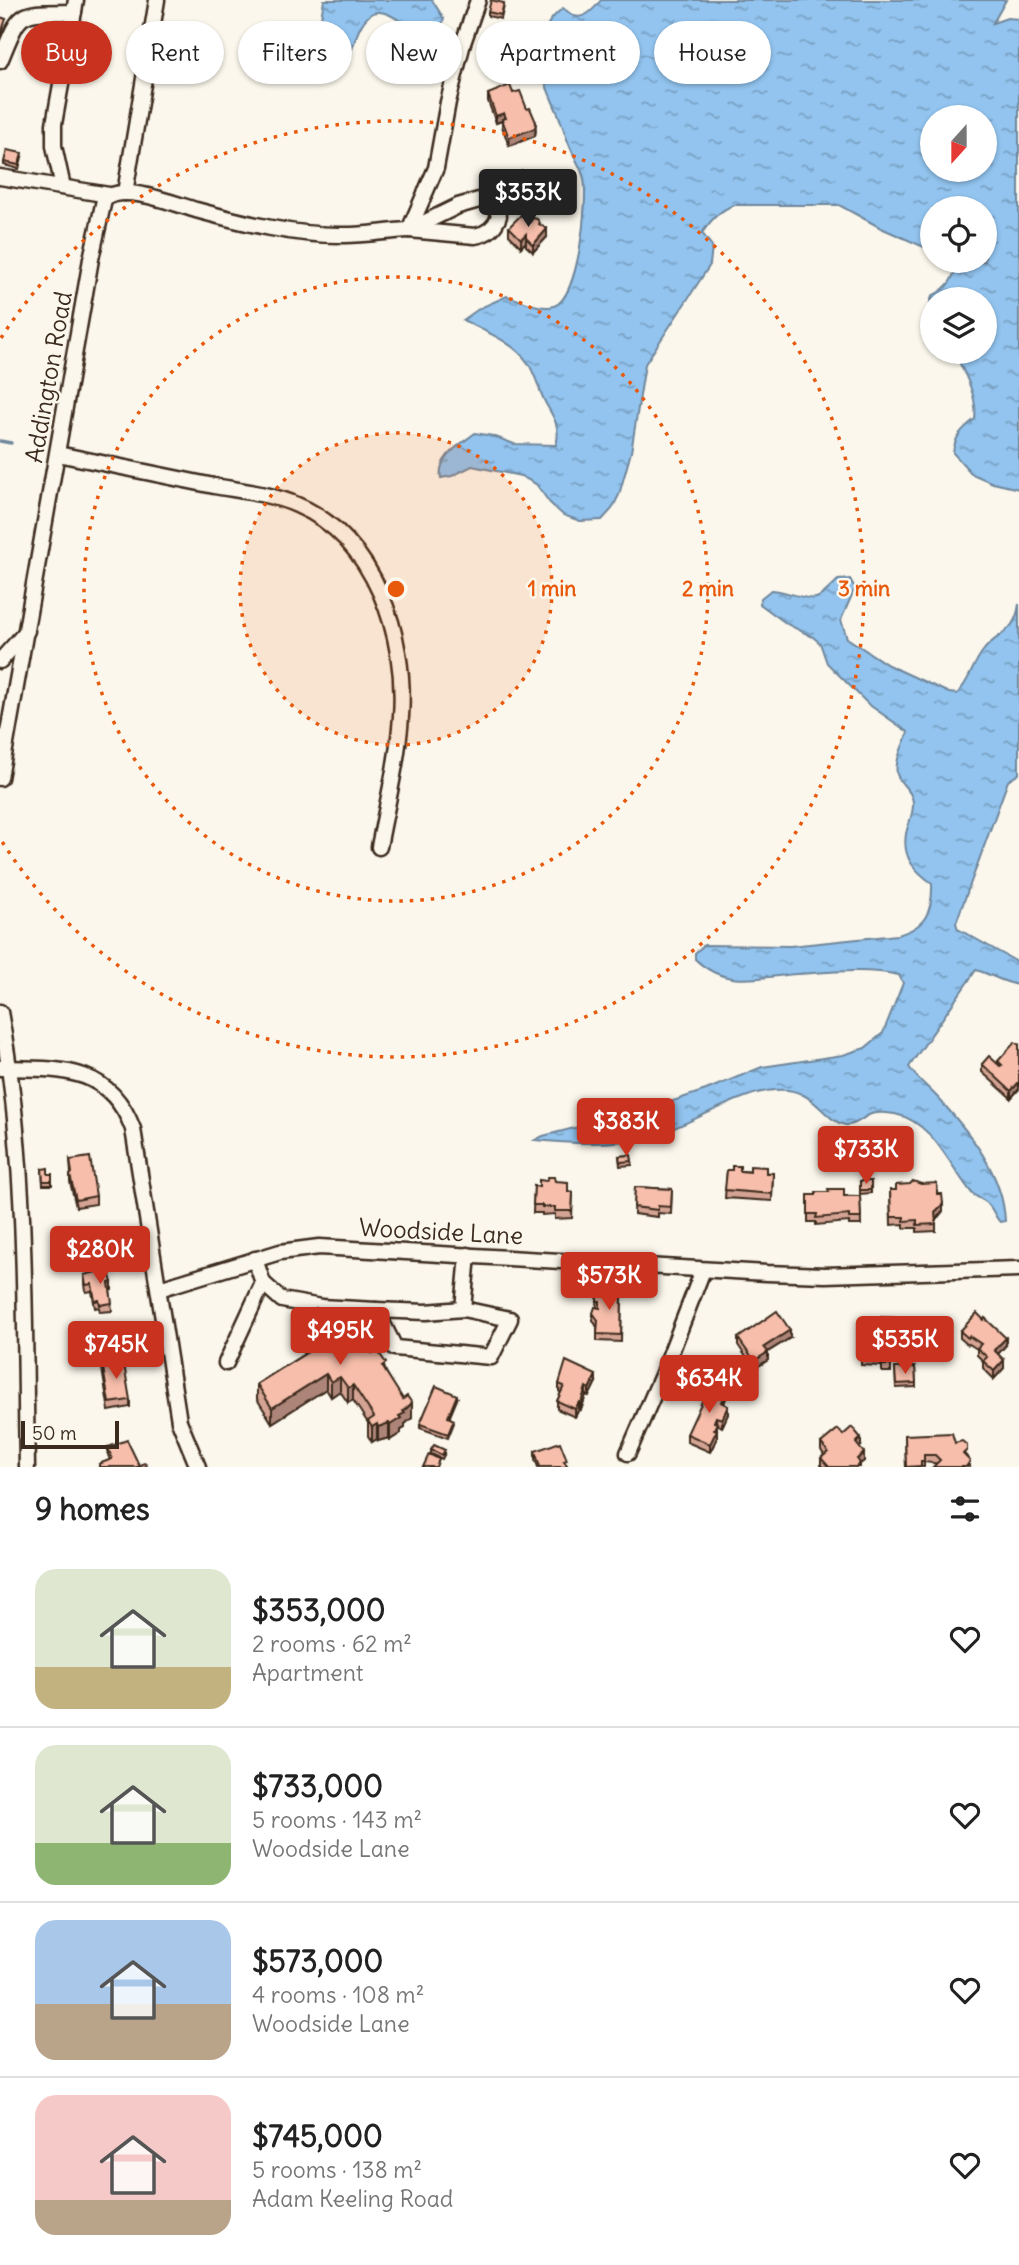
<!DOCTYPE html>
<meta charset="utf-8">
<style>
body{margin:0;font-family:Delius,sans-serif;background:#f2f2f2;color:#222;height:100vh;display:flex;flex-direction:column;font-size:26px;white-space:nowrap}
*{box-sizing:border-box;margin:0}
p{font-size:23px;color:#767676}
.icon{flex:none;width:38px;height:38px;fill:none;stroke:currentColor;stroke-width:2;stroke-linecap:round;stroke-linejoin:round}
.map{position:relative;height:1467px;overflow:hidden}
.side{display:flex;flex-direction:column;background:#fff;flex:1}
.side>*{flex:none}
.banner{position:absolute;left:21px;top:21px;width:978px;height:63px;display:flex;gap:14px}
.needle{width:46px;rotate:201deg}
.fabs{position:absolute;left:920px;top:105px;display:grid;gap:14px}
.fabs a{display:grid;place-items:center;width:77px;height:77px;border-radius:50%;background:#fff;box-shadow:0 2px 5px #0004;font-size:35px}
.scale{position:absolute;left:21px;bottom:18px;width:98px;box-sizing:border-box;padding-left:7px;border:4px solid #3b2a1e;border-top:0;font-size:19px;line-height:24px;white-space:nowrap;color:#3b2a1e;-webkit-text-stroke:5px #fbf7ec;paint-order:stroke}
.price{position:absolute;translate:-50% -60px;padding:0 16px;border-radius:7px;background:#c8321e;color:#fff;font-size:23px;line-height:46px;filter:drop-shadow(0 2px 4px #0008)}
.price::after{content:'';position:absolute;left:50%;top:42px;width:21px;height:16px;margin-left:-10px;background:inherit;clip-path:polygon(0 0,100% 0,50% 100%)}
.price.active{background:#222;color:#fff}
ul{padding:0;list-style:none}
li{display:flex;align-items:center;gap:21px;height:175px;padding:0 35px}
li+li{border-top:2px solid #e0e0e0}
li span{display:grid;place-items:center;flex:none;width:196px;height:140px;border-radius:21px;color:#555}
li>.icon{margin-inline-start:auto}
span .icon{width:84px;height:84px;fill:#fffc;stroke-width:1}
li b{font-size:30px}
h2{display:flex;justify-content:space-between;align-items:center;height:84px;padding:0 35px;font-size:30px}
.tag{padding:0 24px;border-radius:32px;background:#fff;box-shadow:0 2px 5px #0004;font-size:24px;line-height:63px}
.tag.active{background:#c8321e;color:#fff}
.map>svg:first-child{display:block}
</style>
<div class="map">
<svg width="1019" height="1467" viewBox="0 0 1019 1467">
<defs>
<pattern id="water-ripples" width="26" height="14" patternUnits="userSpaceOnUse" patternTransform="scale(1.75)"><rect width="26" height="14" fill="#92c4ef"/><path d="M2 4q2-2 4 0t4 0M15 11q2-2 4 0t4 0" fill="none" stroke="#789fc1"/></pattern>
</defs>
<rect width="100%" height="100%" fill="#fbf7ec"/>
<filter id="ink" filterUnits="userSpaceOnUse"><feTurbulence type="fractalNoise" baseFrequency=".0143" numOctaves="2"/><feDisplacementMap in="SourceGraphic" scale="14" xChannelSelector="R" yChannelSelector="G"/><feConvolveMatrix kernelMatrix="1 2 1 2 8 2 1 2 1" color-interpolation-filters="sRGB"/></filter>
<g filter="url(#ink)">
<!-- water -->
<g fill="url(#water-ripples)" stroke="#6f869b" stroke-width="2" fill-rule="evenodd">
<path d="M324,0H432L444,19C431,65 395,0 371,14C354,27 355,52 343,68H330L320,63L317,42Z"/>
<path d="M601,0H1006L993,23L1007,18L1019,19V489L993,483L972,474L953,453C955,436 962,429 975,419C978,396 964,372 954,352H985V299H933V310L930,304L932,296C947,289 957,277 955,261H985V208H933V251L881,228L839,205H734C720,210 711,220 702,233L712,246L710,265L645,364L631,452L619,495L612,509L602,520L580,521L563,515L550,503L536,484L521,476L472,466L452,476L441,478C437,457 460,445 475,433L493,436L514,444L556,445C561,428 554,418 546,404C539,391 536,375 528,363C514,342 484,331 463,320L480,308L507,296C521,300 541,310 554,306C579,298 588,201 584,179C582,169 575,159 571,149C565,136 562,122 556,109C540,73 526,37 563,8C566,10 569,13 572,15C583,21 595,8 601,0ZM985,117V170H933V117Z"/>
<path d="M850,579L855,588L841,620L847,638L888,665L949,693L957,694C970,681 972,665 983,651C998,631 1015,635 1019,604V774L1008,781L956,923L958,929L1019,963V985C1003,983 991,974 976,970L909,1067C917,1079 929,1088 939,1099C970,1133 1003,1174 1005,1221L1000,1222C995,1217 993,1209 988,1204C984,1199 976,1198 971,1192C949,1165 933,1122 895,1114C887,1113 876,1111 869,1115C861,1119 855,1126 845,1125C825,1121 816,1093 787,1090C746,1086 693,1125 652,1136C615,1146 573,1144 535,1140L543,1136L649,1109L706,1090L762,1067L843,1055L865,1048L883,1033L903,983L899,975C867,968 829,972 797,974C758,977 726,989 695,959V953L704,945L790,946L897,935C925,928 933,912 932,883C915,871 902,858 906,834C908,823 914,814 913,802C912,792 905,788 899,779C891,766 904,745 908,732L868,704L827,663L820,643L813,637L787,624L760,604L761,598L771,590C784,590 807,601 816,598C824,596 832,585 838,580Z"/>
</g>
<g fill="none" stroke-linecap="round" stroke-linejoin="round">
<!-- stream -->
<path stroke="#6f869b" stroke-width="3.5" d="M0,441L11,443"/>
<defs>
<g id="minor">
<path d="M0,61C22,8 17,13 74,12"/>
<path d="M0,177L109,195"/>
<path d="M63,187L54,146V124L76,0"/>
<path d="M125,193L157,0"/>
<path d="M479,200C490,201 496,204 499,216C495,228 487,234 475,236L409,230L458,206Z"/>
<path d="M58,454C110,465 162,475 214,486C242,491 272,494 297,505C375,538 407,637 401,716C398,760 387,804 379,847"/>
<path d="M0,661L27,631"/>
<path d="M0,778L91,259L104,200C121,182 175,204 196,210C244,223 295,236 345,235C366,235 388,231 409,230L436,168L448,102L463,43L478,0"/>
<path d="M0,1012C28,1161 24,1315 27,1467"/>
<path d="M0,1068C58,1069 109,1064 133,1129L179,1421L198,1467"/>
<path d="M255,1259L263,1283L282,1300L321,1307L376,1310L426,1312L463,1309L468,1255"/>
<path d="M159,1289L280,1252L319,1247L767,1273L825,1275L1019,1269"/>
<path d="M376,1310L395,1348L491,1357L510,1319L463,1309"/>
<path d="M226,1363L263,1283"/>
<path d="M628,1453L663,1373L703,1270"/>
</g>
</defs>
<!-- minor casing -->
<use href="#minor" stroke="#3b2a1e" stroke-width="19"/>
<!-- minor -->
<use href="#minor" stroke="#fbf7ec" stroke-width="14"/>
</g>
<!-- wall -->
<g fill="#d4a393" stroke="#3b2a1e" stroke-width="2">
<path d="M504,6L501,19L488,16V12Z"/>
<path d="M513,93L527,109L536,130L535,136L509,146L502,126V121L496,123L488,101V94Z"/>
<path d="M22,157L19,169L4,165V162Z"/>
<path d="M529,178L525,188L514,183V179Z"/>
<path d="M530,222L540,225L547,237L533,252L526,246V242L521,247L509,235V227Z"/>
<path d="M1019,1045V1089L1011,1098L982,1072V1064H998V1061Z"/>
<path d="M631,1155L632,1165L620,1166L619,1156Z"/>
<path d="M70,1160L96,1196V1204L76,1207L70,1182V1175L71,1174Z"/>
<path d="M42,1169L48,1174H52V1185H43Z"/>
<path d="M727,1170L773,1173L772,1201L725,1198Z"/>
<path d="M555,1181L568,1192H573L572,1218L555,1219V1214L542,1215V1213H533L534,1186L539,1187Z"/>
<path d="M860,1181H871V1193L860,1194Z"/>
<path d="M635,1187L672,1189L671,1214L658,1213V1217L634,1214Z"/>
<path d="M890,1190L937,1194L943,1211L936,1220V1231L917,1232V1228H904V1224L891,1225Z"/>
<path d="M808,1195L860,1196L861,1225H849V1222L816,1225V1222H808Z"/>
<path d="M84,1275L112,1282V1290H110L112,1311L100,1312L99,1307L95,1308L92,1291L86,1292Z"/>
<path d="M598,1290L622,1291L621,1342L597,1341V1327L593,1320V1313L597,1308Z"/>
<path d="M897,1318V1364H891V1372H882V1366L861,1365V1328H881Z"/>
<path d="M294,1323L333,1333L383,1352L380,1354L386,1372L412,1418L405,1424V1428L401,1430V1433L390,1440L389,1438L378,1441L377,1439L372,1442L368,1436V1423L353,1400L348,1403L340,1391L331,1397L326,1389L272,1423L257,1399V1384L304,1354L294,1338Z"/>
<path d="M960,1331L1006,1345L998,1354L1004,1368L994,1379L983,1368V1361L977,1355V1349L969,1344L968,1345L960,1338Z"/>
<path d="M738,1338H790L768,1352V1360L754,1369L738,1345Z"/>
<path d="M102,1362L130,1400V1407L109,1411L102,1369Z"/>
<path d="M915,1367L916,1387L896,1388L895,1368Z"/>
<path d="M596,1382L589,1396L586,1395L581,1410L579,1409L575,1417L557,1409V1401L561,1393L559,1391V1384Z"/>
<path d="M726,1398L724,1404L728,1414L722,1427L717,1424V1438L710,1452L687,1442V1434Z"/>
<path d="M457,1399L449,1417L454,1423L448,1438L420,1428V1424Z"/>
<path d="M843,1435L861,1446L859,1447L864,1461L860,1464V1467H822L821,1465V1458L824,1455L821,1450V1443Z"/>
<path d="M905,1435L955,1443L967,1457L970,1467L924,1462V1467H906Z"/>
<path d="M108,1447L139,1465L147,1467H99V1464L110,1460L108,1455Z"/>
<path d="M431,1450L445,1453L442,1459L431,1454Z"/>
<path d="M535,1451L567,1465V1467H538L535,1459Z"/>
</g>
<!-- shaded-wall -->
<g fill="#ac8578" stroke="#3b2a1e" stroke-width="2">
<path d="M504,113V120L496,123V116Z"/>
<path d="M536,122L535,136L509,146V138Z"/>
<path d="M547,229V237L533,252V245Z"/>
<path d="M526,234V242L521,247V239Z"/>
<path d="M1019,1082V1089L1011,1098V1091Z"/>
<path d="M943,1204V1211L935,1220V1212Z"/>
<path d="M790,1330V1338L764,1354V1347Z"/>
<path d="M383,1338V1352L378,1355V1360L371,1350L376,1342Z"/>
<path d="M1006,1338V1345L994,1358V1350Z"/>
<path d="M768,1352V1360L754,1369V1361Z"/>
<path d="M1004,1360V1368L994,1379V1371Z"/>
<path d="M326,1374V1389L272,1423V1408Z"/>
<path d="M596,1375V1382L589,1396V1389Z"/>
<path d="M340,1377V1391L331,1397V1382Z"/>
<path d="M353,1385V1400L348,1403V1388Z"/>
<path d="M586,1387V1395L581,1410V1403Z"/>
<path d="M726,1391V1398L721,1409V1402Z"/>
<path d="M457,1395V1399L448,1421V1417Z"/>
<path d="M579,1402V1409L575,1417V1409Z"/>
<path d="M412,1403V1418L405,1424V1428L401,1430V1433L390,1440V1425Z"/>
<path d="M728,1406V1414L722,1427V1419Z"/>
<path d="M716,1417L717,1438L710,1452V1444L714,1422Z"/>
<path d="M389,1423V1438L378,1441V1427Z"/>
<path d="M377,1424V1439L372,1442V1427Z"/>
<path d="M861,1438V1446L856,1450V1443Z"/>
<path d="M864,1453V1461L860,1464V1467H856L857,1459Z"/>
</g>
<!-- building -->
<g fill="#f6beab" stroke="#3b2a1e" stroke-width="2">
<path d="M491,0L504,3L501,15L488,12Z"/>
<path d="M0,17L6,19L0,36Z"/>
<path d="M510,85L513,93L520,91L527,109L530,108L536,122L535,128L509,138L502,119L506,118L504,113L496,116L488,94Z"/>
<path d="M7,150L22,153L19,165L4,162Z"/>
<path d="M522,171L529,174L525,184L514,179L516,173L521,175Z"/>
<path d="M522,214L530,222L533,218L537,219L540,223L539,224L547,229L533,245L526,238V234L521,239L509,227Z"/>
<path d="M1015,1042L1019,1045V1082L1011,1091L982,1064L989,1056L1000,1066L1002,1065L998,1061Z"/>
<path d="M631,1155L632,1161L620,1162L619,1156Z"/>
<path d="M90,1157L96,1196L76,1200L70,1175L72,1173L70,1160Z"/>
<path d="M732,1166H740V1171L750,1172V1166L766,1167V1173H773L772,1194L725,1190L727,1170H732Z"/>
<path d="M48,1168V1174H52V1181H43L42,1169Z"/>
<path d="M548,1177H554L555,1181L568,1182V1192H573L572,1211H555V1207H542V1205H533L534,1186L539,1187V1180L546,1181Z"/>
<rect x="860" y="1181" width="11" height="9"/>
<path d="M913,1181L921,1184L937,1183V1194H942L943,1204L935,1212L936,1224L917,1225V1220L904,1221V1217H891L890,1190H896V1185L910,1184Z"/>
<path d="M635,1187L672,1189L671,1207L658,1206V1210L634,1207Z"/>
<path d="M828,1189H844V1196H860L861,1218H849V1215L816,1218L817,1214H808V1195H816V1192H829Z"/>
<path d="M108,1269L112,1282L109,1283L112,1303L100,1305L99,1300L95,1301L92,1284L86,1285L84,1275Z"/>
<path d="M598,1290L622,1291L621,1335L597,1334L598,1320L593,1313L595,1307L600,1308V1301H597Z"/>
<path d="M316,1308L333,1333L366,1311L383,1338L376,1342L378,1345L371,1350L372,1353L377,1350L386,1363L382,1366L403,1399L407,1396L412,1403L403,1411L405,1413L399,1416L401,1418L390,1425L389,1423L378,1427L377,1424L372,1427L368,1421L374,1417L353,1385L348,1388L340,1377L331,1382L326,1374L272,1408L257,1384L311,1350L294,1323Z"/>
<path d="M777,1311L790,1330L764,1347L768,1352L754,1361L738,1338Z"/>
<path d="M977,1313L984,1320L985,1318L1006,1338L994,1350L1004,1360L994,1371L983,1361L987,1357L977,1348L981,1344L969,1336L968,1338L960,1331Z"/>
<path d="M881,1317L897,1318V1357H891V1365H882V1359L861,1358V1328H881Z"/>
<path d="M123,1358L130,1400L109,1403L102,1362Z"/>
<path d="M566,1361L596,1375L589,1389L586,1387L581,1403L579,1402L575,1409L557,1401L564,1386L559,1384Z"/>
<path d="M915,1367L916,1383L896,1384L895,1368Z"/>
<path d="M710,1384L726,1391L721,1402L728,1406L722,1419L716,1417L714,1422L717,1423L714,1429L717,1430L710,1444L687,1434Z"/>
<path d="M436,1386L457,1395L448,1417L454,1420L448,1434L420,1424Z"/>
<path d="M852,1427L861,1438L856,1443L864,1453L857,1459L860,1463L856,1467H829L821,1458L828,1452L821,1443L838,1429L843,1435Z"/>
<path d="M952,1433L955,1443L962,1441L967,1445V1450L963,1454L970,1461L966,1467H933L940,1460L935,1455H924V1461H921V1466L906,1467L905,1435Z"/>
<path d="M127,1440L139,1465L145,1463L147,1467H100L99,1464L112,1459L108,1447Z"/>
<path d="M560,1442L567,1460L564,1461L567,1465V1467H540L535,1451Z"/>
<path d="M434,1445L445,1450L442,1455L431,1450Z"/>
<path d="M429,1454L439,1459L436,1467H423Z"/>
</g>
</g>
<!-- distance rings -->
<circle cx="396" cy="589" r="156" fill="#e8590c" fill-opacity=".12"/>
<g fill="none" stroke="#e8590c" stroke-width="3.5" stroke-dasharray="3.5 7">
<circle cx="396" cy="589" r="156"/>
<circle cx="396" cy="589" r="312"/>
<path d="M1 338A468 468 0 1 1 1 840"/>
</g>
<g text-anchor="middle" dominant-baseline="central" stroke-width="5" stroke-linejoin="round" paint-order="stroke">
<!-- street labels -->
<g font-size="24" fill="#3b2a1e" stroke="#fbf7ec">
<text transform="translate(48 377) rotate(-80)">Addington Road</text>
<text transform="translate(441 1231) rotate(3)">Woodside Lane</text>
</g>
</g>
<circle cx="396" cy="589" r="10" fill="#e8590c" stroke="#fbf7ec" stroke-width="3.5"/>
<g font-size="21" text-anchor="middle" font-weight="bold" fill="#e8590c" stroke="#fbf7ec" stroke-width="5" stroke-linejoin="round" paint-order="stroke">
<text x="552" y="596">1 min</text>
<text x="708" y="596">2 min</text>
<text x="864" y="596">3 min</text>
</g>
</svg>
<div class="fabs">
<a><svg class="needle" viewBox="-14 -14 28 28"><path d="M0-13l5 13h-10z" fill="#e53935"/><path d="M0 13l5-13h-10z" fill="#767676"/></svg></a>
<a><svg class="icon" aria-label="locate" viewBox="0 0 24 24"><circle cx="12" cy="12" r="6"/><path d="M12 2v4M12 18v4M2 12h4M18 12h4"/></svg></a>
<a><svg class="icon" aria-label="layers" viewBox="0 0 24 24"><path d="M12 4l9 5-9 5-9-5zM3 14l9 5 9-5"/></svg></a>
</div>
<div class="scale">50 m</div>
<b class="price active" style="left:528px;top:229px">$353K</b>
<b class="price" style="left:626px;top:1158px">$383K</b>
<b class="price" style="left:866px;top:1186px">$733K</b>
<b class="price" style="left:100px;top:1286px">$280K</b>
<b class="price" style="left:609px;top:1312px">$573K</b>
<b class="price" style="left:340px;top:1367px">$495K</b>
<b class="price" style="left:905px;top:1376px">$535K</b>
<b class="price" style="left:116px;top:1381px">$745K</b>
<b class="price" style="left:709px;top:1415px">$634K</b>
<div class="banner">
<a class="tag active">Buy</a>
<a class="tag">Rent</a>
<a class="tag">Filters</a>
<a class="tag">New</a>
<a class="tag">Apartment</a>
<a class="tag">House</a>
</div>
</div>
<section class="side">
<h2>9 homes<svg class="icon" aria-label="filters" viewBox="0 0 24 24"><path d="M4 7h16M4 17h16"/><circle cx="9" cy="7" r="2"/><circle cx="15" cy="17" r="2"/></svg></h2>
<ul>
<li><span style="background:linear-gradient(#dfe7d0 70%,#c2b280 0)"><svg class="icon" aria-label="home" viewBox="0 0 24 24"><path d="M3 11l9-7 9 7M6 9v11h12V9"/></svg></span><div><b>$353,000</b><p>2 rooms · 62 m²</p><p>Apartment</p></div><svg class="icon" aria-label="heart" viewBox="0 0 24 24"><path d="M12 20l-8-8c-3-5 5-10 8-4 3-6 11-1 8 4z"/></svg></li>
<li><span style="background:linear-gradient(#dfe7d0 70%,#8fb573 0)"><svg class="icon" aria-label="home" viewBox="0 0 24 24"><path d="M3 11l9-7 9 7M6 9v11h12V9"/></svg></span><div><b>$733,000</b><p>5 rooms · 143 m²</p><p>Woodside Lane</p></div><svg class="icon" aria-label="heart" viewBox="0 0 24 24"><path d="M12 20l-8-8c-3-5 5-10 8-4 3-6 11-1 8 4z"/></svg></li>
<li><span style="background:linear-gradient(#a9c7e8 60%,#b9a48a 0)"><svg class="icon" aria-label="home" viewBox="0 0 24 24"><path d="M3 11l9-7 9 7M6 9v11h12V9"/></svg></span><div><b>$573,000</b><p>4 rooms · 108 m²</p><p>Woodside Lane</p></div><svg class="icon" aria-label="heart" viewBox="0 0 24 24"><path d="M12 20l-8-8c-3-5 5-10 8-4 3-6 11-1 8 4z"/></svg></li>
<li><span style="background:linear-gradient(#f6c9c9 75%,#b9a48a 0)"><svg class="icon" aria-label="home" viewBox="0 0 24 24"><path d="M3 11l9-7 9 7M6 9v11h12V9"/></svg></span><div><b>$745,000</b><p>5 rooms · 138 m²</p><p>Adam Keeling Road</p></div><svg class="icon" aria-label="heart" viewBox="0 0 24 24"><path d="M12 20l-8-8c-3-5 5-10 8-4 3-6 11-1 8 4z"/></svg></li>
</ul>
</section>
